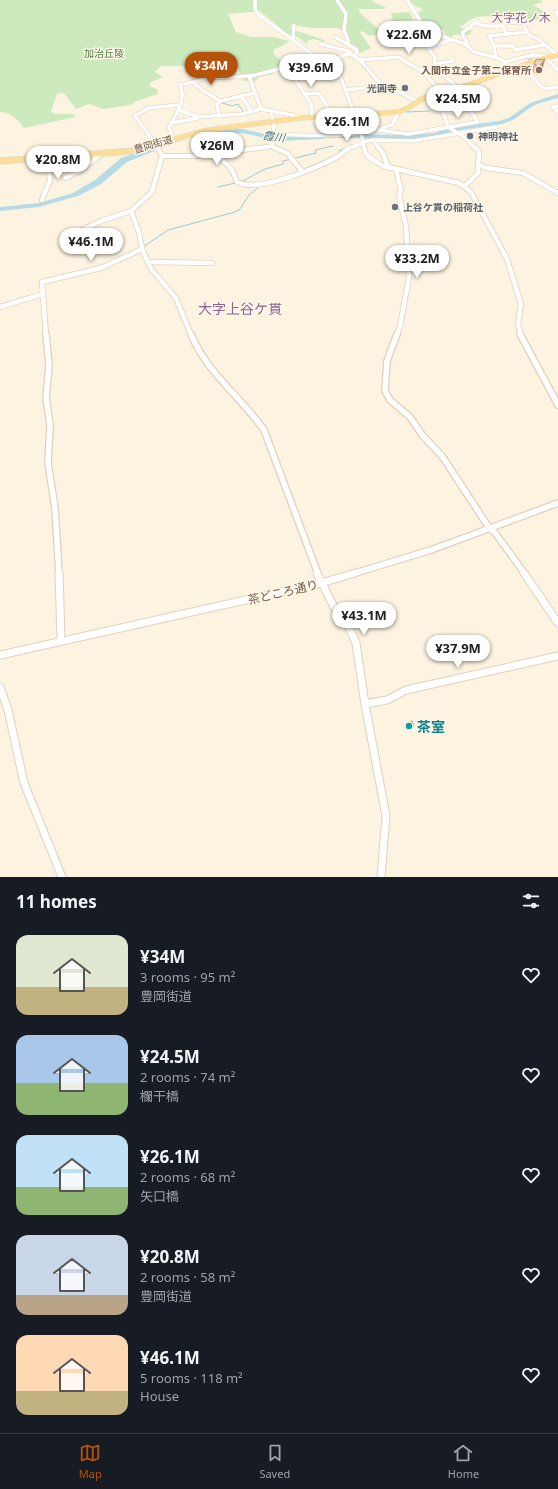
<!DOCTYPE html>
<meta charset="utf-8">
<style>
body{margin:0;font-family:"Noto Sans","Noto Sans JP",sans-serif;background:#242831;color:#f1f3f6;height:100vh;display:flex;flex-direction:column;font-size:15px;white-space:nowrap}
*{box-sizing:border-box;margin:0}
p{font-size:13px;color:#9ea1a6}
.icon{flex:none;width:22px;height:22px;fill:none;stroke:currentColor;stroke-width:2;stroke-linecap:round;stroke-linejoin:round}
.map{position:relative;height:877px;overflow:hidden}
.sheet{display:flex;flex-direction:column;background:#171b24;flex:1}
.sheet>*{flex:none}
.price{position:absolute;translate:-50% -34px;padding:0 9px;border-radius:14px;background:#fff;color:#222;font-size:13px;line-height:26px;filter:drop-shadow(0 1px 2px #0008)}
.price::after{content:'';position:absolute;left:50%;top:24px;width:12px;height:9px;margin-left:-6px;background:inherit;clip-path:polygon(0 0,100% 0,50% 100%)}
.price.current{background:#b45309;color:#fff}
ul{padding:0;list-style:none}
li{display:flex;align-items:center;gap:12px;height:100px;padding:0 16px}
li span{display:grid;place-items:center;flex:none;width:112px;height:80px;border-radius:12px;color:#555}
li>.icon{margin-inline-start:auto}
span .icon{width:48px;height:48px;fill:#fffc;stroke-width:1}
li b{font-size:17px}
h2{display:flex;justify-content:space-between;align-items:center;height:48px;padding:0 16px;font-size:17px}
.tabs{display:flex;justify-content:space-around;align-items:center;height:56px;border-top:1px solid #363941;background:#171b24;font-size:11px;color:#9ea1a6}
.tabs a{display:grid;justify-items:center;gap:2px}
.tabs .current{color:#b45309}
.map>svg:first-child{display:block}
</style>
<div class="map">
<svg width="558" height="877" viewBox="0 0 558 877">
<rect width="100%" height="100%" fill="#fcf4e0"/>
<!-- green -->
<g fill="#cdeabf">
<path d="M0,0H372L373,2L386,7L383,9H358L361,14L383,33L369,36L363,31L360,32L371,48L360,53L358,48L351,45L348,35L338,28H313L291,25V29L324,40L325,42L313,39L307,41L308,45L298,37L289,35L260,11L228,14L236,32L251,37H274L289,41L284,45L273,50L275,56L286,63L272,69L273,74L259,77L255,82L244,81L234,61L215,64L217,73L193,70L187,66H161L155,72L163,77L151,82L149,86L157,89L158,94L135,102L131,105L104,109L89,104L76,109L64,93L57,94L51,112L56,114H73L75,117L24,128C17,119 12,113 0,112Z"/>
<path d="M409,0H541L543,2L533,5L545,12C540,20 534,22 524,21L523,17L505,15L501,18C490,17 480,14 470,20C466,22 464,25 460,27L472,31L469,35H453L451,39L447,37L443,29L435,30L422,23L418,13L423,9L415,6Z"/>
<path d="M410,12L413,20L393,21L391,13Z"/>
</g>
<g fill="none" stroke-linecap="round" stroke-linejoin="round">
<!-- stream -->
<g stroke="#9bcad8" stroke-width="1">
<path d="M525,58L533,60"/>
<path d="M219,102L232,106L238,104L244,113"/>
<path d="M406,112L430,111"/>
<path d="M333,118L357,129"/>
<path d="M339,153L340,150L346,148"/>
<path d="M295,173L330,158"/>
<path d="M243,181L265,169L283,164V161L316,153L315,150L333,146"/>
<path d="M218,187L235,183"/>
<path d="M143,247L168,230L235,212L240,209L249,195L260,186"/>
</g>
<!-- river -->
<g fill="#b5dbe6" fill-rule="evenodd">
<path d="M558,94V98L534,105L513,120L502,124L454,131L435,137L409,139L339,138L336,136L339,134L409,135L434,133L453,127L499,121L509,118L530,103Z"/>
<path d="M230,129H243L278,137L323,135L326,137L323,139L278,141L243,133L194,137L191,135L194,133Z"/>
<path d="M175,139L178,141L177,142L127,162L101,184L78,196L39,207L0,211V207L39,203L73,193L95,180L121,158Z"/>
</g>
<defs>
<g id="minor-far3">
<path d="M255,0V9L259,15L340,75L361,132L364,148"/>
<path d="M337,0L346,14L344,30L348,40V45"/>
<path d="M407,0L422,24L444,37L465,44L474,52L498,58L505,62L507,67L511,70"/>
<path d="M558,12H556L558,16"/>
<path d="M476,23L485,26H503"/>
<path d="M506,33L503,26L504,23L522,22L529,35L538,39L557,55"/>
<path d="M335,37L356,49L357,53L353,55"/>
<path d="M293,40L294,25"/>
<path d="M320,44L348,51L351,54"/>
<path d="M465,44L467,42L463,37V32L478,21"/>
<path d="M494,46H513L515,50L544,45"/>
<path d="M496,58L494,46L489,36L526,32"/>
<path d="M546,58L558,70"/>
<path d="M359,60L400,57L404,61L424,72L442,94"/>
<path d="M504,62L532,55L549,56"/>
<path d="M435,64L452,61L453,58"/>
<path d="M522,66L544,89L558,87"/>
<path d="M287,67L311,104L312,117"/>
<path d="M249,76L261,109"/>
<path d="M194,83L202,90L220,101"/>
<path d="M346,90L381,86"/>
<path d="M306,94L318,93L326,104L331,116"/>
<path d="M241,96L252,112"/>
<path d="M431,96L442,109L448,127L464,137L475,148"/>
<path d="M558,106L553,107L558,112"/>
<path d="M179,110L199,117L242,114L261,109L297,116L300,118"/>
<path d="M271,112L274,126L272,146"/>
<path d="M443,113L471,109"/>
<path d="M219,116L217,104L220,101L255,93"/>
<path d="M171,123L198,118"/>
<path d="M378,130L408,134L478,122L453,83L434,68L435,57L428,48L450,40"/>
<path d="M273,134C310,136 359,139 393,124L398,112"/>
<path d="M173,138L169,127C176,114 187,100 180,85L209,78L251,76L287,67L320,64L348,54L353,55L362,62L382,86L395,90L417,101"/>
<path d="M373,140L379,148"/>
<path d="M363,142L373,140L413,141L496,127"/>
<path d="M158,148L135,116L148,108L180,105"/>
<path d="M259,148L272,146L276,148"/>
<path d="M350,148L363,143"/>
</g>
<g id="minor-far2">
<path d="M157,147L162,156L152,192L131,211L139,232L142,249L151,269L176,298L191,335"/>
<path d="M273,147L287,153L302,171"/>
<path d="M364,147L365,152L369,157L383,166L459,183L471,192L507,259L521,304L518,324L521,335"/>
<path d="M378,147L383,153L388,167"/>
<path d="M215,152L232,170L237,182C259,193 316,168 337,157C342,154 346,149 352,147"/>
<path d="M162,156H193L267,147"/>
<path d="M478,164L486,168L523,173L558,193"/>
<path d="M396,170L401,189L399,196L406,226L409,277L400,326L397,335"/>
<path d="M65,178L82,170L102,153"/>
<path d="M465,186L478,173L479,151L474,147"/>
<path d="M42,200L50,180L47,158"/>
<path d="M80,231L101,221L131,211"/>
<path d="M149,262L212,263"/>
<path d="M0,307L43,294"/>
<path d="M46,335L42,282L101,268L142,249"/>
</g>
<g id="minor-far1">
<path d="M46,334L49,365L46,398L50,425L48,463L55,508L59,574"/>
<path d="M191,334C206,372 241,397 264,430L318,574"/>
<path d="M397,334L387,361L385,391L390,400L410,417L423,436L442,456L488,526L496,534L525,574"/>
<path d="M520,334L558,405"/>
<path d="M352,574L431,550L558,503"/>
</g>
<g id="minor">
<path d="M59,573L61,640"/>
<path d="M317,573L334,607L347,623L356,643L365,704L386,816L381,877"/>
<path d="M524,573L558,623"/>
<path d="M0,655L321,583L355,573"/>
<path d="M0,687L8,710L24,783L62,877"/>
<path d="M365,704L387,700L406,690L558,656"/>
</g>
<path id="major-far1" d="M143,148L208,130L300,118L398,112L408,108L421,99L457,89L543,58L558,55"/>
<path id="major" d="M0,161L132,151L147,147"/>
</defs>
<!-- minor-far3 casing -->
<use href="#minor-far3" stroke="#e1d0bc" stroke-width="4.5"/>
<!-- minor-far2 casing -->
<use href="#minor-far2" stroke="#e1d0bc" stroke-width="6"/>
<!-- minor-far1 casing -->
<use href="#minor-far1" stroke="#e1d0bc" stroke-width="8"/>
<!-- minor casing -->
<use href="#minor" stroke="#e1d0bc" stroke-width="9"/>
<!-- major-far1 casing -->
<use href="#major-far1" stroke="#ded7d3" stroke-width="5.5"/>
<!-- major casing -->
<use href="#major" stroke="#ded7d3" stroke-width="7"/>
<!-- minor-far3 -->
<use href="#minor-far3" stroke="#fff" stroke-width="3.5"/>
<!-- minor-far2 -->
<use href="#minor-far2" stroke="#fff" stroke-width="4.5"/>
<!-- minor-far1 -->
<use href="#minor-far1" stroke="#fff" stroke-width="5.5"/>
<!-- minor -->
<use href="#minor" stroke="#fff" stroke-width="7"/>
<!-- major-far1 -->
<use href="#major-far1" stroke="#fdde97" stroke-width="4.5"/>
<!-- major -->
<use href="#major" stroke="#fdde97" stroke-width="5.5"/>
</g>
<!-- wall -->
<path fill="#d0b59e" d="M545,59L543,67L537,75L532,71L534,64Z"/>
<!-- shaded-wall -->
<g fill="#a99481">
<path d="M545,59L543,67L537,75L539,67Z"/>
<path d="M414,726L413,728L407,730L408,728Z"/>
</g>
<!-- building -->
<g fill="#f2d3b8" stroke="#a99481">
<path d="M545,59L539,67L534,64L536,60Z"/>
<path d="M412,721L414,726L408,728L406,723Z"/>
</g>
<!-- markers -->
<circle fill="#8d6e63" stroke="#fff7e7" stroke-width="1.5" cx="539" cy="70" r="4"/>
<g fill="#6b7280" stroke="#fff7e7" stroke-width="1.5">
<circle cx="405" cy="88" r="4"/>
<circle cx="470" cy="136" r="4"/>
<circle cx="395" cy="207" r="4"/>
</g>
<circle fill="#0f9aa8" stroke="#fff7e7" stroke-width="1.5" cx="409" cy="726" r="4"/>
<g text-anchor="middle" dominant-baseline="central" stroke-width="3" stroke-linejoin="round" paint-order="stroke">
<!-- far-park labels -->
<g font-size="10" fill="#4c7a3f" stroke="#fff7e7">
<text x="104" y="53">加治丘陵</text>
</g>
<!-- far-education labels -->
<g font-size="10" font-weight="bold" fill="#785e54" stroke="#fff7e7" text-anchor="end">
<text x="531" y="70">入間市立金子第二保育所</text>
</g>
<!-- far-worship labels -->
<g font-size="10" font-weight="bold" fill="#5b616d" stroke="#fff7e7" text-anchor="start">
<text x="397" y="88" text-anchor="end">光圓寺</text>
<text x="478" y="136">神明神社</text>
<text x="403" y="207">上谷ケ貫の稲荷社</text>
</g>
<!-- far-street labels -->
<g font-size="10" fill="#745a47" stroke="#fff7e7">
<text transform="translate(153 144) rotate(-16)">豊岡街道</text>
</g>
<!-- far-water labels -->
<g font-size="11" font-style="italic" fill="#417788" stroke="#fff7e7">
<text transform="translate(274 136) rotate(7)">霞川</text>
</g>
<!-- far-quarter labels -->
<g font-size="12" fill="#896397" stroke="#fff7e7">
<text x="521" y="17">大字花ノ木</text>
</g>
<!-- street labels -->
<g font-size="12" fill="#745a47" stroke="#fff7e7">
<text transform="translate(283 592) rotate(-13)">茶どころ通り</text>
</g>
<!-- quarter labels -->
<g font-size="14" fill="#896397" stroke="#fff7e7">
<text x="240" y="308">大字上谷ケ貫</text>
</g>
<!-- near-culture labels -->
<g font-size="14" font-weight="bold" fill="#0d838f" stroke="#fff7e7" text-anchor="start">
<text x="417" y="726">茶室</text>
</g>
</g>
</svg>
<b class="price" style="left:409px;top:55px">¥22.6M</b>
<b class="price current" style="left:211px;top:86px">¥34M</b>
<b class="price" style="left:311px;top:88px">¥39.6M</b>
<b class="price" style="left:458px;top:119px">¥24.5M</b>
<b class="price" style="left:347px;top:142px">¥26.1M</b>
<b class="price" style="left:217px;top:166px">¥26M</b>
<b class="price" style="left:58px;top:180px">¥20.8M</b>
<b class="price" style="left:91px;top:262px">¥46.1M</b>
<b class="price" style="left:417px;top:279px">¥33.2M</b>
<b class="price" style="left:364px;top:636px">¥43.1M</b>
<b class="price" style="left:458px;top:669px">¥37.9M</b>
</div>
<section class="sheet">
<h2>11 homes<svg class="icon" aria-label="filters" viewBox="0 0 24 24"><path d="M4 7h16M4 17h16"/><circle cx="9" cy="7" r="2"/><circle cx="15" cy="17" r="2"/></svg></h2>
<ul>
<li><span style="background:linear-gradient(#dfe7d0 65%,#c2b280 0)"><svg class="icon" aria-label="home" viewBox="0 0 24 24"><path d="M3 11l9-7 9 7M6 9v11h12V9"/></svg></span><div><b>¥34M</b><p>3 rooms · 95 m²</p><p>豊岡街道</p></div><svg class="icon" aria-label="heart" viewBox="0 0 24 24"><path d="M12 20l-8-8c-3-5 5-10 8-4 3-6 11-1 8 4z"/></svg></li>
<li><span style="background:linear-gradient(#a9c7e8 60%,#8fb573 0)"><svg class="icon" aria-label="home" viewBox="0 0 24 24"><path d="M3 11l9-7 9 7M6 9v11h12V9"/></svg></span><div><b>¥24.5M</b><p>2 rooms · 74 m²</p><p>欄干橋</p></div><svg class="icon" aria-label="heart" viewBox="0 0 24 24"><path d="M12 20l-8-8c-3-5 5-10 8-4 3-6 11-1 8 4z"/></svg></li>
<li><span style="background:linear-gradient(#bfe0f5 65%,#8fb573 0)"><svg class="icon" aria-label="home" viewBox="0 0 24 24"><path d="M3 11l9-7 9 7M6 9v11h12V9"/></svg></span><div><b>¥26.1M</b><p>2 rooms · 68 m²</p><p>矢口橋</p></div><svg class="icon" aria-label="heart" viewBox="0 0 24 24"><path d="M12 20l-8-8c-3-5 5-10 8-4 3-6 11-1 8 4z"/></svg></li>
<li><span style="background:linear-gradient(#c9d6e8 75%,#b9a48a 0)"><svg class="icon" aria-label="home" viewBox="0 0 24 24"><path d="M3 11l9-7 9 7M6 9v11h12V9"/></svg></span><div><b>¥20.8M</b><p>2 rooms · 58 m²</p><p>豊岡街道</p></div><svg class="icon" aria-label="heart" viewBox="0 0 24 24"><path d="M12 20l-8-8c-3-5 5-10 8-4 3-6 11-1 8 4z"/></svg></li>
<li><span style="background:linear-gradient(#ffd9b3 70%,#c2b280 0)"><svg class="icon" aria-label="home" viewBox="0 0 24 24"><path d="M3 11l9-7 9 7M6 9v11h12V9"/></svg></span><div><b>¥46.1M</b><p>5 rooms · 118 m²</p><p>House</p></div><svg class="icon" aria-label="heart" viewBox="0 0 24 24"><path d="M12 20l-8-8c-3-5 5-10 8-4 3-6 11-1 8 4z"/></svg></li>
</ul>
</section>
<nav class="tabs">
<a class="current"><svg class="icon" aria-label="map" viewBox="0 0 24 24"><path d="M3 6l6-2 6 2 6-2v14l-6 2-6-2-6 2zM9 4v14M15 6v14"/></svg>Map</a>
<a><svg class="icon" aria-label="saved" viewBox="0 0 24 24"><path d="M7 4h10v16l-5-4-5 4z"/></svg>Saved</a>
<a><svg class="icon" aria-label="home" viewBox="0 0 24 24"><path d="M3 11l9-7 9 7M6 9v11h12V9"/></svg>Home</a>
</nav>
